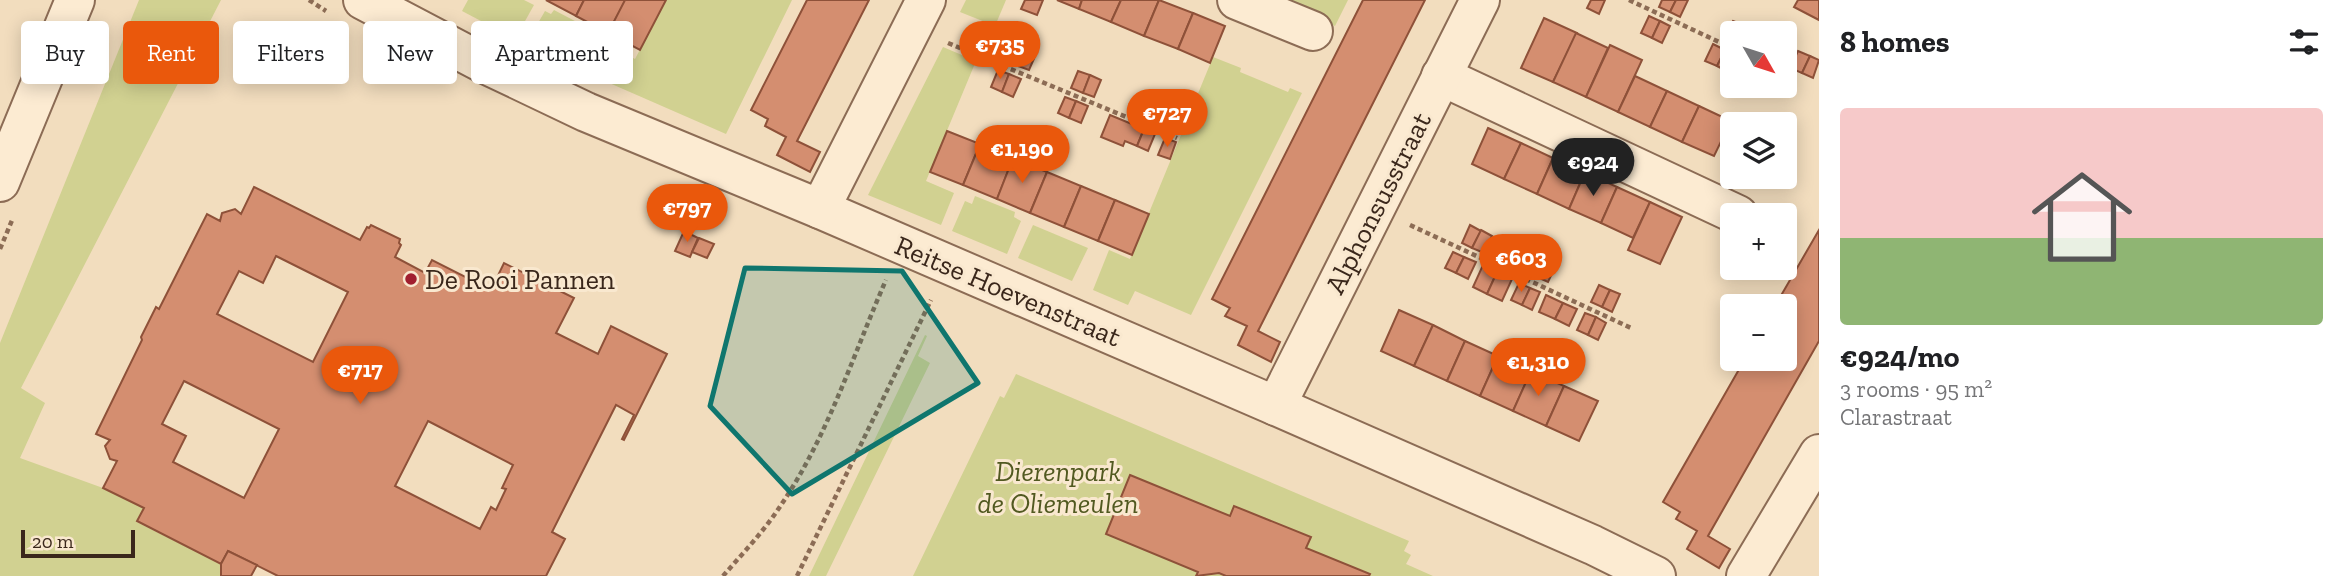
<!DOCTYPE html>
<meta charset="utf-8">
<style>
body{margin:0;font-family:"Zilla Slab",serif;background:#f6f6f6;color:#202124;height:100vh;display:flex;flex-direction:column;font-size:26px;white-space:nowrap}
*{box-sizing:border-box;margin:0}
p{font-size:23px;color:#757577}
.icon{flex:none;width:38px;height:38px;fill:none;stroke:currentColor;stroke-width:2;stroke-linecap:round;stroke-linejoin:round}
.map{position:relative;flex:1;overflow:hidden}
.side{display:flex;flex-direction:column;background:#fff;width:525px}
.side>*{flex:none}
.banner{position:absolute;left:21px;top:21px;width:665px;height:63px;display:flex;gap:14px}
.needle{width:46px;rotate:129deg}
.buttons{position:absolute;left:1720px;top:21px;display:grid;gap:14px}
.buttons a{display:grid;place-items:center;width:77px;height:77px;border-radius:7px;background:#fff;box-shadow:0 4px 18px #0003;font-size:35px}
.scale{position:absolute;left:21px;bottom:18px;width:114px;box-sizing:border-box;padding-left:7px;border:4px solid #3a271b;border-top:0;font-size:19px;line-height:24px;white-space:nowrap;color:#3a271b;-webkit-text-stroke:5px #f9e8cf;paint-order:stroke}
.price{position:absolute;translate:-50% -60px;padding:0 16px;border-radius:24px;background:#ea580c;color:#fff;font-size:23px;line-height:46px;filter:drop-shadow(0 2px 4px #0008)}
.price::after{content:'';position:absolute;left:50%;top:42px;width:21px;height:16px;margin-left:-10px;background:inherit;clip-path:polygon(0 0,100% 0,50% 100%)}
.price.current{background:#222;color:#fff}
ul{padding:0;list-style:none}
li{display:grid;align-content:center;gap:14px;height:371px;padding:0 21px}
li+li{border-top:2px solid #e0e0e0}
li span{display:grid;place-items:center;height:217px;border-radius:7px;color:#555}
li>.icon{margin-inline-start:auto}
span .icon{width:126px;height:126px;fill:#fffc;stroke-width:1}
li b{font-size:30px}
h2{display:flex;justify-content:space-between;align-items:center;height:84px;padding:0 21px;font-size:30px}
.chip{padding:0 24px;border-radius:7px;background:#fff;box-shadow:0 4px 18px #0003;font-size:24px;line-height:63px}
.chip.current{background:#ea580c;color:#fff}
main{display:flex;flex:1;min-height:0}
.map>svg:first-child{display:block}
</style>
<main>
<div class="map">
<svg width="1819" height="576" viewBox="0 0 1819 576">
<rect width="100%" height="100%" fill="#f2ddbe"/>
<!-- green -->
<g fill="#d1d191">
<path d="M139,0H221L21,388L45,403L20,458L103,488L144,508L137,522L221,564V576H0V343Z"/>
<path d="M468,0H524L534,5L515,39L462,11Z"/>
<path d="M666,0H792L726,134L591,75L608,45L635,59Z"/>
<path d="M966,0H1006L995,26L960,12Z"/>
<path d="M1283,0H1348L1335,26Z"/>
<path d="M554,10L592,30L590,35L597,38L579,70L526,44L545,11L551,14Z"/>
<path d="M943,47L976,61L926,181L954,193L941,225L868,195Z"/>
<path d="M1213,57L1241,68L1240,72L1288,92L1290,88L1302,93L1191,315L1135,291L1128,305L1093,290L1109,250L1130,259Z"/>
<path d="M975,196L1015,212L1014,217L1021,221L1007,254L952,231L965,201L972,204Z"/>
<path d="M1033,225L1088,248L1072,281L1018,258Z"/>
<path d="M925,335L927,336L918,356L930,363L826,576H809Z"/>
<path d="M1016,374L1409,541L1404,551L1411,555L1406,564L1433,576H913L1000,396L1004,398Z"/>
</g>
<!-- building -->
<g fill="#d48e70" stroke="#8e5139" stroke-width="2" fill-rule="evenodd">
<path d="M546,0H584L576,16Z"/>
<path d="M584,0H626L608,33L576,16Z"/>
<path d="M625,0H666L640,50L608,33Z"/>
<path d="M807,0H869L797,141L820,152L810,172L777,155L786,137L765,126L768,119L751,110Z"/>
<path d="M1025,0H1043L1037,15L1021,9Z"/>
<path d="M1057,0H1082L1079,9Z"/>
<path d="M1082,0H1121L1111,22L1079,9Z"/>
<path d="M1121,0H1159L1144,36L1111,22Z"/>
<path d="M1159,0L1193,13L1178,49L1144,36Z"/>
<path d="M1363,0H1425L1258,331L1280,342L1271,362L1238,345L1247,326L1225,316L1230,308L1212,299Z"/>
<path d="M1591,0H1605L1599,14L1587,8Z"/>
<path d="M1662,0H1676L1670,12L1659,7Z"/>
<path d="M1676,0H1688L1680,17L1670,12Z"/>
<path d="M1798,0H1819V20L1794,7Z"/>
<path d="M1193,13L1225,26L1210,63L1178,49Z"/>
<path d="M1649,16L1660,21L1652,38L1641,33Z"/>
<path d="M1544,18L1577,33L1553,82L1521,68Z"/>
<path d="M1660,21L1670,26L1662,43L1652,38Z"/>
<path d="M1733,21L1743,25L1739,33H1732V41L1725,37Z"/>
<path d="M993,31L1026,45L1018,66L985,52Z"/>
<path d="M1576,33L1608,48L1586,97L1553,82Z"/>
<path d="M1713,44L1725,50L1717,66L1705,61Z"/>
<path d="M1610,45L1642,60L1618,112L1586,97Z"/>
<path d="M1025,49L1036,54L1029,70L1018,66Z"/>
<path d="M1725,50L1732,54V74L1717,66Z"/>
<path d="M1798,51L1810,56L1802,73L1790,68Z"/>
<path d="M1810,56L1819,60L1813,78L1802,73Z"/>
<path d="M998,70L1009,74L1002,92L991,87Z"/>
<path d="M1078,71L1090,75L1083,93L1071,88Z"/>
<path d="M1009,74L1021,79L1013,97L1002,92Z"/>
<path d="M1090,75L1101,80L1094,97L1083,93Z"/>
<path d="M1635,76L1667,91L1650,127L1618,112Z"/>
<path d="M1667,91L1699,106L1682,142L1650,127Z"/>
<path d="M1065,97L1076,101L1069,118L1058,113Z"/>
<path d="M1145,98L1155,102L1148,119L1138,115Z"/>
<path d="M1076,101L1088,106L1081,123L1069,118Z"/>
<path d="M1155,102L1166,107L1159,124L1148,119Z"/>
<path d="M1699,106L1731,121L1714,156L1682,142Z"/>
<path d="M1110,115L1144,129L1137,146L1125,141L1123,146L1101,137Z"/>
<path d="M1488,128L1521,143L1504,179L1472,164Z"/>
<path d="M1144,129L1155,134L1148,151L1137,146Z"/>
<path d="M947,131L980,144L963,185L930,172Z"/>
<path d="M1165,138L1176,142L1170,159L1158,155Z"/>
<path d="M1521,143L1553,158L1537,194L1504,179Z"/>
<path d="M980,144L1013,158L997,199L963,185Z"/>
<path d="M1013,158L1047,172L1030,213L997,199Z"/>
<path d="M1553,158L1585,172L1569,209L1537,194Z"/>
<path d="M1047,172L1081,186L1064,227L1030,213Z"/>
<path d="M1585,172L1617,187L1601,223L1569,209Z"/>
<path d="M1081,186L1115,200L1098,241L1064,227Z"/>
<path d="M254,187L360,240L367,227L369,228L371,225L400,239L399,243L401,245L395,257L425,273L432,260L491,290L504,263L574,298L556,333L598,354L611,326L667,354L624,440L622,439L634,415L616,405L552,532L565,539L546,576H278L228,551L221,564L137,521L144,508L103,488L117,461L110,459L105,446L110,440L96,434L142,340L141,337L156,307L159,309L207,214L220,221L222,213L235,209L241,214ZM276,256L348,292L313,362L217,314L239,271L263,283ZM184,381L279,429L244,498L173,462L186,436L162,424ZM428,421L513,465L502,488L506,489L496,510L491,507L480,529L395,486Z"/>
<path d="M1617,187L1650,202L1633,238L1601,223Z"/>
<path d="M1115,200L1149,214L1132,255L1098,241Z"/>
<path d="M1650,202L1682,217L1660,264L1628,250Z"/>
<path d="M1470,225L1481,231L1472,248L1462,243Z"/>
<path d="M1481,230L1492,236L1484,253L1472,248Z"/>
<path d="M1819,230V341L1708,536L1730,549L1719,568L1687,549L1697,531L1676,519L1680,512L1663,502L1745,359H1785V306H1775Z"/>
<path d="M684,231L698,238L690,257L675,251Z"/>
<path d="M699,238L714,244L707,258L692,252Z"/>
<path d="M1453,252L1464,257L1456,273L1445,268Z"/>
<path d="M1535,255L1545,260L1537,277L1527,272Z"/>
<path d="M1464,257L1476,262L1468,279L1456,273Z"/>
<path d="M1545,260L1556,265L1548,282L1537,277Z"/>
<path d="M1483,265L1497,272L1487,294L1473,287Z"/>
<path d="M1497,272L1512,279L1502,301L1487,294Z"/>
<path d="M1519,283L1530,288L1522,305L1511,300Z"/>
<path d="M1599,285L1610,290L1602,307L1591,302Z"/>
<path d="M1530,288L1540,292L1532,310L1522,305Z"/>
<path d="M1610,290L1620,294L1612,312L1602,307Z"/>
<path d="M1546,295L1563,303L1555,319L1539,312Z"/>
<path d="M1563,303L1577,309L1569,326L1555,319Z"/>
<path d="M1399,310L1433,325L1414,366L1381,351Z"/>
<path d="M1585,313L1596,317L1588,335L1577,330Z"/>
<path d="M1596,317L1606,323L1598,340L1588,335Z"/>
<path d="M1433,325L1465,341L1447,381L1414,366Z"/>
<path d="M1465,341L1498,356L1480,396L1447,381Z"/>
<path d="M1498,356L1531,371L1513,411L1480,396Z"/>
<path d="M1531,371L1564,386L1546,426L1513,411Z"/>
<path d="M1564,386L1598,401L1579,441L1546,426Z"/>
<path d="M1130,475L1230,516L1234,506L1311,537L1306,548L1370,574L1369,576H1226L1219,573L1196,576L1198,572L1106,534Z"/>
<path d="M228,551L257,565L251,576H221V564Z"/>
</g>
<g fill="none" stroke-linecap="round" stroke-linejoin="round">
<defs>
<g id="minor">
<path d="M363,0L481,62L586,112L820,209L1276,406L1593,545L1656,576"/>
<path d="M1237,0L1313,31"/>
<path d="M1441,76L1738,215"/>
<path d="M0,182L75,0"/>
<path d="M820,209L926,0"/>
<path d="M1276,406L1480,0"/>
<path d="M1746,576L1819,454"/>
</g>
</defs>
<!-- minor casing -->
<use href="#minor" stroke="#8c6c55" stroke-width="42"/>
<!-- path -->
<g stroke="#8c6c55" stroke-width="4.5" stroke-dasharray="5 3.5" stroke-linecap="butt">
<path d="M309,0L326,11"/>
<path d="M1629,0L1732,48"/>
<path d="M948,43L1177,138"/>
<path d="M1410,225L1631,328"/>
<path d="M0,249L13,218"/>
<path d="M723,576C743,553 765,530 781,505C828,436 853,355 886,280"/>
<path d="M797,576L931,300"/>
</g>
<!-- minor -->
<use href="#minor" stroke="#fcebd2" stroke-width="38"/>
</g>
<!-- marked area -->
<path fill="#0f766e" fill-opacity="0.2" stroke="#0f766e" stroke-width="5" stroke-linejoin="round" d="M745,268L902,271L978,383L792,494L710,406Z"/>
<!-- markers -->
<circle fill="#a11f2f" stroke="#f9e8cf" stroke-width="2.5" cx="411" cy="279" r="7"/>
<g text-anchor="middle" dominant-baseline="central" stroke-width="6" stroke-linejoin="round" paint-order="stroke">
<!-- street labels -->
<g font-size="28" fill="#3a271b" stroke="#f9e8cf">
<text transform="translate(1378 203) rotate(-63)">Alphonsusstraat</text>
<text transform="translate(1008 291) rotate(23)">Reitse Hoevenstraat</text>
</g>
<!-- poi labels -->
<g font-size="28" fill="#3a271b" stroke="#f9e8cf" text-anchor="start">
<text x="425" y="279">De Rooi Pannen</text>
</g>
<!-- park labels -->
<g font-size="28" font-style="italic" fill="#515920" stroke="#f9e8cf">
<text x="1058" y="471">Dierenpark<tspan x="1058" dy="32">de Oliemeulen</tspan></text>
</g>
</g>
</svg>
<div class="buttons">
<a><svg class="needle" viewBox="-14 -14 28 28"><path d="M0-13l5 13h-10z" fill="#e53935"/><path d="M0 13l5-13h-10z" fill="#757577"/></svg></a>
<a><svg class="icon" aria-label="layers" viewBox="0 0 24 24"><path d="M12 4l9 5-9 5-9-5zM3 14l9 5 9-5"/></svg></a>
<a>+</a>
<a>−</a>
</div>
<div class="scale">20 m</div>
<b class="price" style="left:1000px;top:81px">€735</b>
<b class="price" style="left:1167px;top:149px">€727</b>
<b class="price" style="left:1022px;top:185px">€1,190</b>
<b class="price current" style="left:1593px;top:198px">€924</b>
<b class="price" style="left:687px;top:244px">€797</b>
<b class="price" style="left:1521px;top:294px">€603</b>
<b class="price" style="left:1538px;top:398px">€1,310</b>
<b class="price" style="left:360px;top:406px">€717</b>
<div class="banner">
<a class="chip">Buy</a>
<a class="chip current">Rent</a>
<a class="chip">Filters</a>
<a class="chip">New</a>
<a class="chip">Apartment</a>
</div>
</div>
<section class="side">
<h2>8 homes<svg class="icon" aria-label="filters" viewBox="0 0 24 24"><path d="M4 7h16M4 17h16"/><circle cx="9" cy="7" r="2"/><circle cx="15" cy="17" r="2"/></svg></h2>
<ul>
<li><span style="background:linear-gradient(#f6c9c9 60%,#8fb573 0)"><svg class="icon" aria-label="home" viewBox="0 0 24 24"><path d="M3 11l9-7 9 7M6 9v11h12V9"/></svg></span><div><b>€924/mo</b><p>3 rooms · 95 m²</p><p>Clarastraat</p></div></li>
</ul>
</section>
</main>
